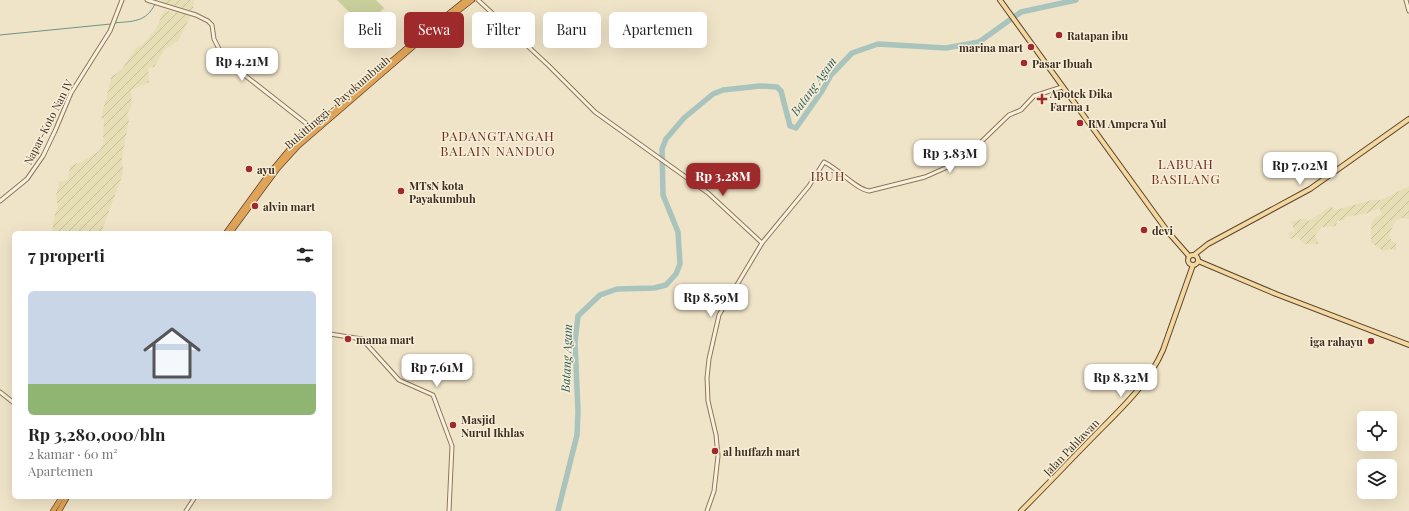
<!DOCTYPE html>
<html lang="id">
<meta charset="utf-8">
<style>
body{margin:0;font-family:"Playfair Display",serif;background:#f2f2f2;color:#222;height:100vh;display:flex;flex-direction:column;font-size:15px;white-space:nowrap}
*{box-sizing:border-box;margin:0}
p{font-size:13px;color:#767676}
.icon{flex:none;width:22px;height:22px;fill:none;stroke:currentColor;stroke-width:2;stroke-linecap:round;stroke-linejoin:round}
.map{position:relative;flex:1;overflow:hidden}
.side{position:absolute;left:12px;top:231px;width:320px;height:268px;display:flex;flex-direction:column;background:#fff;border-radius:6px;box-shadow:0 4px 16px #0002}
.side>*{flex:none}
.hud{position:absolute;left:344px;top:12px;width:380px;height:36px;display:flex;gap:8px}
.fabs{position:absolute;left:1357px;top:411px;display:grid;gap:8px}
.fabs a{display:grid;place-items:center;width:40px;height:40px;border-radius:6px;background:#fff;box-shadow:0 4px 16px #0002;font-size:20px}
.price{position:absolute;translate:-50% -34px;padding:0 9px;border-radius:8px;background:#fff;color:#222;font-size:13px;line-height:26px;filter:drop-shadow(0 1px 2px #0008)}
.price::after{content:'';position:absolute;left:50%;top:24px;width:12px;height:9px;margin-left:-6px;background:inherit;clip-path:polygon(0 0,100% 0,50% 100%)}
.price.current{background:#9e2a2b;color:#fff}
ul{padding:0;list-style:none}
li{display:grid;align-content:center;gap:8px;height:212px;padding:0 16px}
li span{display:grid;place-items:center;height:124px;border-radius:6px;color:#555}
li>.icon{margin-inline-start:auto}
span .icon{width:72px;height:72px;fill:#fffc;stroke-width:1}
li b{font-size:17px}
h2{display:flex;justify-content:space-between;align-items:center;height:48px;padding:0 16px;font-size:17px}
.chip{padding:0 14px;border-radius:6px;background:#fff;box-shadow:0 4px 16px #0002;font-size:14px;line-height:36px}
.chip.current{background:#9e2a2b;color:#fff}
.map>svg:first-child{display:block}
</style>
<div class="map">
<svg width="1409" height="511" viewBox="0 0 1409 511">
<defs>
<pattern id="farmland-furrows" width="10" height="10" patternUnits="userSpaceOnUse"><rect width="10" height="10" fill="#e6deb5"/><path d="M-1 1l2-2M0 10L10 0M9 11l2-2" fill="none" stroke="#c6bf9b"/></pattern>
</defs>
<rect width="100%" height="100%" fill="#f0e4c8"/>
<!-- farmland -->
<g fill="url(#farmland-furrows)">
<path d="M162,0H194L193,8L191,10L161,2Z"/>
<path d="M164,10L191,15L178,41L165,49L154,67L148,68L149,82L131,90L132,105L127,114L129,120L122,157L123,173L101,233H52L54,217L58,207L56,196L59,182L68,180L70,166L81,162L99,151L103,145L104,119L101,118L112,75L116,74L122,69L135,49L143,44L156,29Z"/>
<path d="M1409,186V219L1401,218L1396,220L1390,232L1389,236L1393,242H1396V251L1392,249L1383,251L1371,242V224L1376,217L1382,214L1379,208L1365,214L1345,217V220L1337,221L1336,226L1322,227L1315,235L1319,244H1304L1298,237L1290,239L1288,233L1295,231L1291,222L1305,218L1309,221L1331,206L1335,210L1372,200H1381Z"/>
</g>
<!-- green -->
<path fill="#c9cf9b" d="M337,0H376L384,8L364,27Z"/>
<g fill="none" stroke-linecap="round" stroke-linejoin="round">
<!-- stream -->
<g stroke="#6f938a" stroke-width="1">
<path d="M114,23C132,21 146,23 155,4"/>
<path d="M0,35L111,24"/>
</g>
<!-- river -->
<path stroke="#a9c4bc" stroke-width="5.5" d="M558,511L577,435L578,411L575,342L578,316L600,295L617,289L654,288L666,285L676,274L680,264L678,232L663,195L662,149L666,139L684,118L713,94L723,90L760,86L777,87L781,91L790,126L796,128L822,91L831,75L852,53L878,44L946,48L979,42L1021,12L1076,0"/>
<defs>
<g id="minor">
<path d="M147,0L196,15L208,21L212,25L214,39L224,59L312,128"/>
<path d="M478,0L548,65L595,112L708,193L762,243"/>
<path d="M1406,0L1409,11"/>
<path d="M0,201L27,179L43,156L55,131L71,93L110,31L122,0"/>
<path d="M330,334L362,339L399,380L433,395L452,446L449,511"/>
<path d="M0,392L14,403"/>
<path d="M186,511L195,497"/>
<path d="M707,511L714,491L718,456L716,435L708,401L707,378L709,359L719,315L762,243L809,186L824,162C839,169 854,188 869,191L925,177L952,165L980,143L1009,115L1021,110L1034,96L1062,87"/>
</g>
<g id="major">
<path d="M1000,0L1168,232L1189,256"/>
<circle cx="1193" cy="260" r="5"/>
<path d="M1194,255L1208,244L1310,189L1409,119"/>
<path d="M1198,261L1276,294L1409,345"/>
<path d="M1021,511C1049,483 1076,454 1104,426C1127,403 1150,380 1163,350L1193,265"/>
</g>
<g id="highway">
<path d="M437,23L466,0"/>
<path d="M226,233L269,174L295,143L413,43"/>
<path d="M230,233L278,168L298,146L423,38L472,0"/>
<path d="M53,511L62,497"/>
<path d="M59,511L67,497"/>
</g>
</defs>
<!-- minor casing -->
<use href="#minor" stroke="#8d765c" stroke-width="5"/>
<!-- major casing -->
<use href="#major" stroke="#5b4430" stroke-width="6"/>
<!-- highway casing -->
<use href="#highway" stroke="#5b4430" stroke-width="6"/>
<!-- minor -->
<use href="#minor" stroke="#faf1dc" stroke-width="3"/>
<!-- major -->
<use href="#major" stroke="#f3d9a0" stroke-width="4"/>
<!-- highway -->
<use href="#highway" stroke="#e0a458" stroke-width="4.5"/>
</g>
<!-- markers -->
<g fill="#9e2a2b" stroke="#f7eed8" stroke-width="1.5">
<circle cx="1059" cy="35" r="4"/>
<circle cx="1031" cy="47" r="4"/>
<circle cx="1024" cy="63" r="4"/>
<path d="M1040 93h4v4h4v4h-4v4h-4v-4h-4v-4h4z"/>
<circle cx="1080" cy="123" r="4"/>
<circle cx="249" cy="169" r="4"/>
<circle cx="401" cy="191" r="4"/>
<circle cx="255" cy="206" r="4"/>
<circle cx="1144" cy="230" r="4"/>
<circle cx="348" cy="339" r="4"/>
<circle cx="1371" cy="341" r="4"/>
<circle cx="453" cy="425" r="4"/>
<circle cx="715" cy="451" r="4"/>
</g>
<g text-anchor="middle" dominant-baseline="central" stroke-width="3" stroke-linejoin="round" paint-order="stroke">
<!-- poi labels -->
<g font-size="11" font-weight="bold" fill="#3d2e20" stroke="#f7eed8" text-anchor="start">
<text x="1067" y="35">Ratapan ibu</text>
<text x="1023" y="47" text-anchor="end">marina mart</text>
<text x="1032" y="63">Pasar Ibuah</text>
<text x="1050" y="93">Apotek Dika<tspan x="1050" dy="13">Farma 1</tspan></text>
<text x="1088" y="123">RM Ampera Yul</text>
<text x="257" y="169">ayu</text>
<text x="409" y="185">MTsN kota<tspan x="409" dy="13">Payakumbuh</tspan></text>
<text x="263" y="206">alvin mart</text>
<text x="1152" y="230">devi</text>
<text x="356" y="339">mama mart</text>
<text x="1363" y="341" text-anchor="end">iga rahayu</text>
<text x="461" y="419">Masjid<tspan x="461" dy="13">Nurul Ikhlas</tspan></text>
<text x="723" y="451">al huffazh mart</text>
</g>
<!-- street labels -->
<g font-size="11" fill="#3d2e20" stroke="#f7eed8">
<text transform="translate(337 102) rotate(-41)">Bukittinggi - Payokumbuah</text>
<text transform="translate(48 122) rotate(-63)">Napar-Koto Nan IV</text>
<text transform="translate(1071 447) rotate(-46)">Jalan Pahlawan</text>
</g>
<!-- water labels -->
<g font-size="12" font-style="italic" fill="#2f5d5a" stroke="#f7eed8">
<text transform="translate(813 86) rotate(-54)">Batang Agam</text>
<text transform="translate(566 358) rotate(-88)">Batang Agam</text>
</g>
<!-- quarter labels -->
<g font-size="13" letter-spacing="1" fill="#6b2e1e" stroke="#f7eed8">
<text x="498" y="135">PADANGTANGAH<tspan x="498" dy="15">BALAIN NANDUO</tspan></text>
<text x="1186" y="163">LABUAH<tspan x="1186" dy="15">BASILANG</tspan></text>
<text x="828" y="175">IBUH</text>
</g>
</g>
</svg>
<div class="fabs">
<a><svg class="icon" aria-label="locate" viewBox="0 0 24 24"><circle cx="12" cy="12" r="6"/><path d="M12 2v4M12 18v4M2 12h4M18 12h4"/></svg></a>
<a><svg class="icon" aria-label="layers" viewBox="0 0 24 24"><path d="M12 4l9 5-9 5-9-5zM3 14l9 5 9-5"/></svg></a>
</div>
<b class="price" style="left:242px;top:82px">Rp 4.21M</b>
<b class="price" style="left:950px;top:174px">Rp 3.83M</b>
<b class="price" style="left:1300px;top:186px">Rp 7.02M</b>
<b class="price current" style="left:723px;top:197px">Rp 3.28M</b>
<b class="price" style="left:711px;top:318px">Rp 8.59M</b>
<b class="price" style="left:437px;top:388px">Rp 7.61M</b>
<b class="price" style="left:1121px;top:398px">Rp 8.32M</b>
<div class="hud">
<a class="chip">Beli</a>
<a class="chip current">Sewa</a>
<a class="chip">Filter</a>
<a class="chip">Baru</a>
<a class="chip">Apartemen</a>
</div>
<section class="side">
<h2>7 properti<svg class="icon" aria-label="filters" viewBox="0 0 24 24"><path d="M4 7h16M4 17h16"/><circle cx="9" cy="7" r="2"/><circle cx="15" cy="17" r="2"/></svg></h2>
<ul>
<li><span style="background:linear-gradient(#c9d6e8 75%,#8fb573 0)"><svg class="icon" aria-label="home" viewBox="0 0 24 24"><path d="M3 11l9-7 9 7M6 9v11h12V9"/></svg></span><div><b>Rp 3,280,000/bln</b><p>2 kamar · 60 m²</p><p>Apartemen</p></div></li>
</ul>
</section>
</div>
